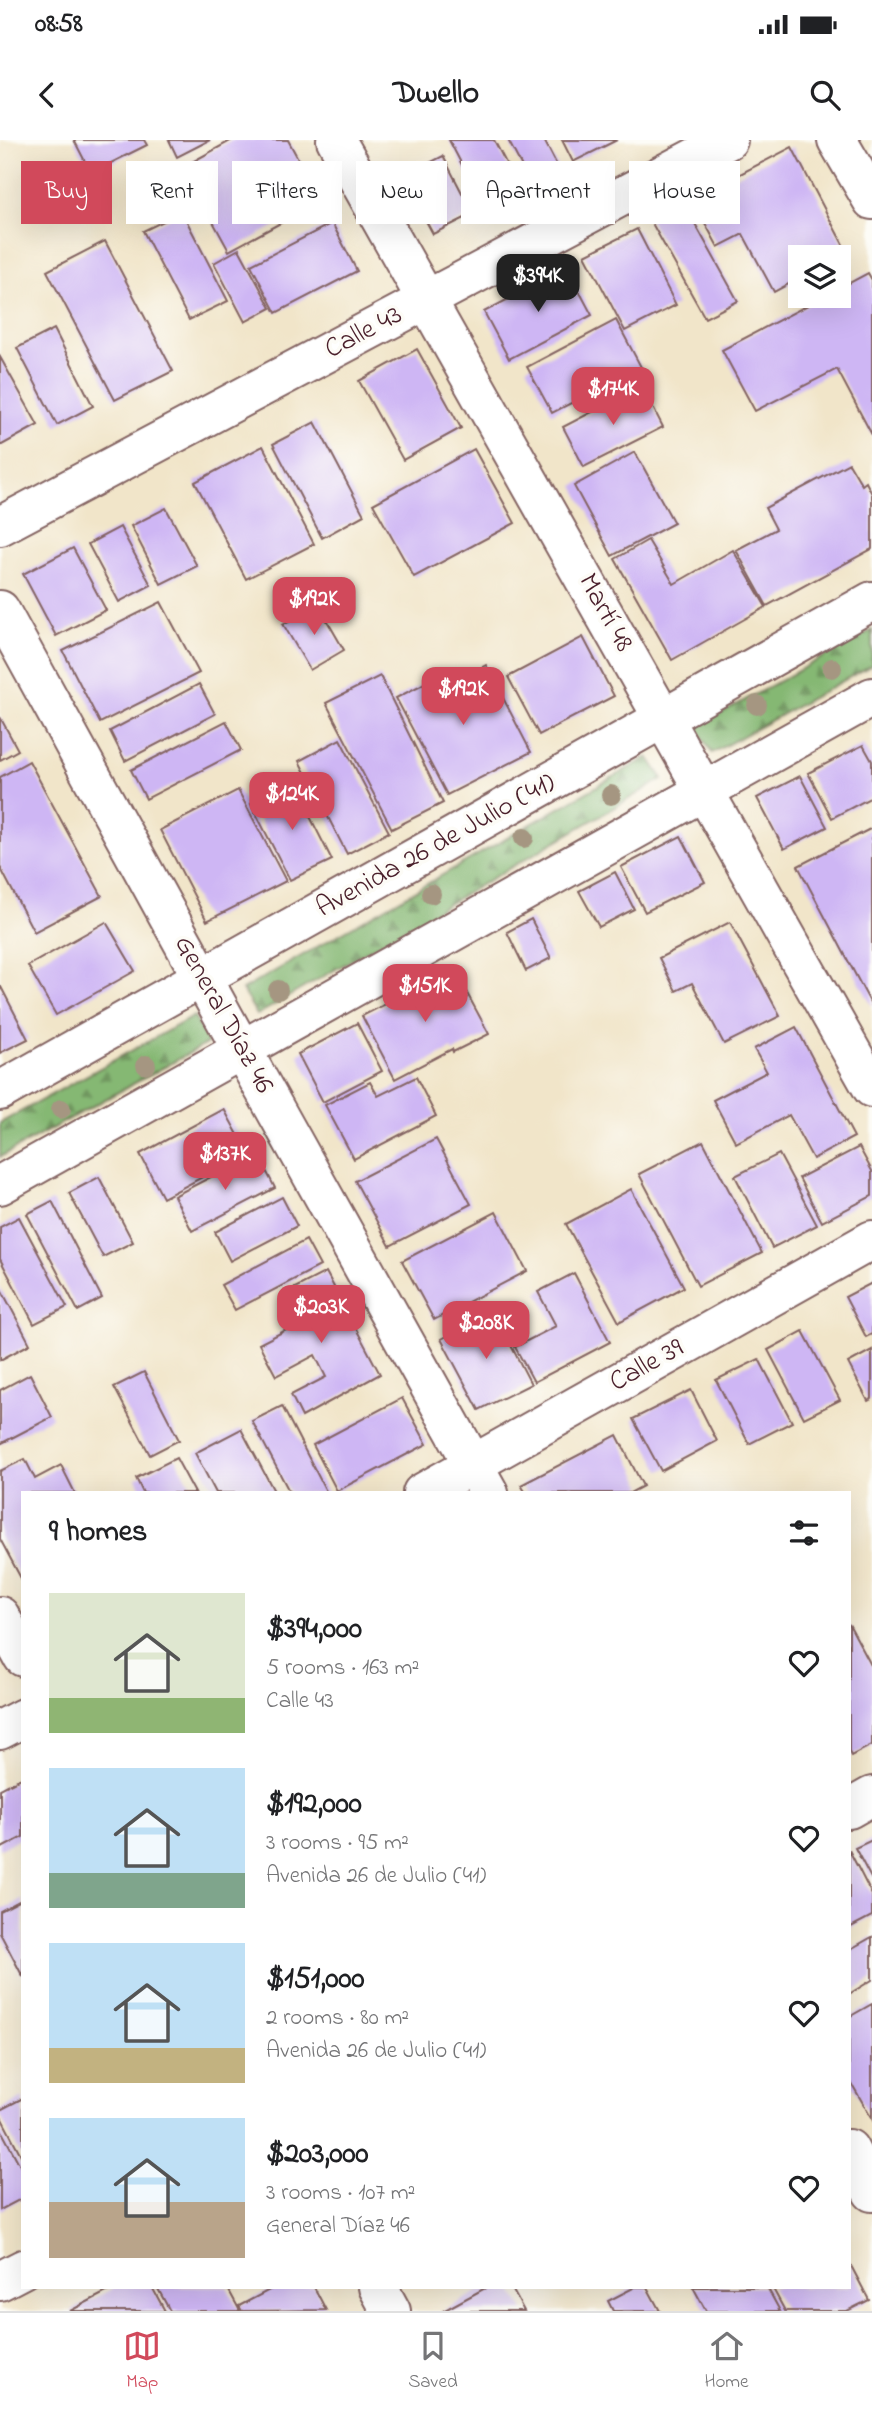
<!DOCTYPE html>
<meta charset="utf-8">
<style>
body{margin:0;font-family:"Indie Flower",sans-serif;background:#f6f6f6;color:#202124;height:100vh;display:flex;flex-direction:column;font-size:26px;white-space:nowrap}
*{box-sizing:border-box;margin:0}
p{font-size:23px;color:#757577}
.icon{flex:none;width:38px;height:38px;fill:none;stroke:currentColor;stroke-width:2;stroke-linecap:round;stroke-linejoin:round}
.map{position:relative;flex:1;overflow:hidden}
.details{position:absolute;left:21px;top:1351px;width:830px;height:798px;display:flex;flex-direction:column;background:#fff;border-radius:0px;box-shadow:0 7px 28px #0002}
.details>*{flex:none}
.top-card{position:absolute;left:21px;top:21px;width:831px;height:63px;display:flex;gap:14px}
.buttons{position:absolute;left:788px;top:105px;display:grid;gap:14px}
.buttons a{display:grid;place-items:center;width:63px;height:63px;border-radius:0px;background:#fff;box-shadow:0 7px 28px #0002;font-size:35px}
.price{position:absolute;translate:-50% -60px;padding:0 16px;border-radius:14px;background:#d1495b;color:#fff;font-size:23px;line-height:46px;filter:drop-shadow(0 2px 4px #0008)}
.price::after{content:'';position:absolute;left:50%;top:42px;width:21px;height:16px;margin-left:-10px;background:inherit;clip-path:polygon(0 0,100% 0,50% 100%)}
.price.active{background:#222;color:#fff}
ul{padding:0;list-style:none}
li{display:flex;align-items:center;gap:21px;height:175px;padding:0 28px}
li span{display:grid;place-items:center;flex:none;width:196px;height:140px;border-radius:0px;color:#555}
li>.icon{margin-inline-start:auto}
span .icon{width:84px;height:84px;fill:#fffc;stroke-width:1}
li b{font-size:30px}
h2{display:flex;justify-content:space-between;align-items:center;height:84px;padding:0 28px;font-size:30px}
.chip{padding:0 24px;border-radius:0px;background:#fff;box-shadow:0 7px 28px #0002;font-size:24px;line-height:63px}
.chip.active{background:#d1495b;color:#fff}
.status{display:flex;justify-content:space-between;align-items:center;height:49px;padding:0 35px;background:#fff;direction:ltr}
.status svg{height:19px;fill:currentColor}
header{display:flex;justify-content:space-between;align-items:center;height:91px;padding:0 28px;background:#fff;font-size:32px;font-weight:700}
.tab-bar{display:flex;justify-content:space-around;align-items:center;height:98px;border-top:2px solid #e0e0e0;background:#fff;font-size:19px;color:#757577}
.tab-bar a{display:grid;justify-items:center;gap:4px}
.tab-bar .active{color:#d1495b}
.map>svg:first-child{display:block}
</style>
<div class="status"><b>08:58</b><svg viewBox="0 0 49 12"><path d="M0 12V9h3v3zM5 12V6h3v6zM10 12V3h3v9zM15 12V0h3v12zM26 1h20v11H26zM47 4h2v5h-2z"/></svg></div>
<header><svg class="icon" aria-label="back" viewBox="0 0 24 24"><path d="M15 5l-7 7 7 7"/></svg>Dwello<svg class="icon" aria-label="search" viewBox="0 0 24 24"><circle cx="10" cy="10" r="6"/><path d="M15 15l6 6"/></svg></header>
<div class="map">
<svg width="872" height="2171" viewBox="0 0 872 2171">
<defs>
<pattern id="forest-firs" width="22" height="20" patternUnits="userSpaceOnUse" patternTransform="scale(1.75)"><rect width="22" height="20" fill="#85b873"/><path d="M5 1l3.5 6h-7zM16 11l3.5 6h-7z" fill="#6f955f"/></pattern>
</defs>
<rect width="100%" height="100%" fill="#fdfcf7"/>
<filter id="ink" filterUnits="userSpaceOnUse"><feTurbulence type="fractalNoise" baseFrequency=".0143" numOctaves="2"/><feDisplacementMap in="SourceGraphic" scale="14" xChannelSelector="R" yChannelSelector="G"/><feConvolveMatrix kernelMatrix="1 2 1 2 8 2 1 2 1" color-interpolation-filters="sRGB"/></filter>
<filter id="wash" filterUnits="userSpaceOnUse"><feTurbulence type="fractalNoise" baseFrequency=".00686" numOctaves="4" result="noise"/><feDisplacementMap in="SourceGraphic" scale="28" xChannelSelector="R" yChannelSelector="G"/><feGaussianBlur stdDeviation="1.57" result="paint"/><feColorMatrix in="noise" values="0 0 0 0 0 0 0 0 0 0 0 0 0 0 0 0 0 1.4 0 .05"/><feComposite in="paint" operator="in"/></filter>
<g filter="url(#wash)">
<rect width="100%" height="100%" fill="#f1e5c9"/>
<!-- forest -->
<g fill="url(#forest-firs)" stroke="#686c4f" stroke-width="2">
<path d="M872,490V525L712,613L696,587Z"/>
<path d="M648,617L663,639L257,875L242,850Z"/>
<path d="M194,876L208,903L0,1017V983Z"/>
</g>
<g id="blocks">
<!-- building -->
<g fill="#ceb6f4">
<path d="M74,0H144L147,5L91,33Z"/>
<path d="M169,0H210L177,17Z"/>
<path d="M232,0H288L321,61L229,111L183,27Z"/>
<path d="M449,0H494L522,54L486,71Z"/>
<path d="M508,0H544L560,31L532,46Z"/>
<path d="M562,0H617L573,22Z"/>
<path d="M792,7L848,114L838,119L800,117V138L774,152L743,94L718,107L692,59Z"/>
<path d="M443,16L473,74L433,94L402,37Z"/>
<path d="M683,62L738,161L705,178L649,78Z"/>
<path d="M182,72L228,161L189,180L143,91Z"/>
<path d="M332,83L357,131L276,173L251,125Z"/>
<path d="M637,89L676,165L625,191L585,115Z"/>
<path d="M105,101L173,231L115,260L47,131Z"/>
<path d="M239,109L271,168L245,182L214,123Z"/>
<path d="M567,128L592,175L509,219L484,172Z"/>
<path d="M868,133L872,140V295L837,229L755,271L722,210L825,156H838V149Z"/>
<path d="M616,180L641,227L552,273L527,227Z"/>
<path d="M54,189L93,266L57,285L17,208Z"/>
<path d="M417,209L461,288L403,320L359,241Z"/>
<path d="M0,217L38,285L0,306Z"/>
<path d="M642,246L663,287L584,327L563,287Z"/>
<path d="M315,282L364,375L322,398L273,304Z"/>
<path d="M263,306L314,404L246,439L195,342Z"/>
<path d="M474,309L515,383L414,437L373,364Z"/>
<path d="M635,312L674,383L612,416L574,346Z"/>
<path d="M849,323L862,345L866,342L872,354V409L767,466L736,410L776,389L765,368Z"/>
<path d="M166,368L197,426L161,444L131,386Z"/>
<path d="M120,387L151,445L119,462L88,404Z"/>
<path d="M648,400L674,444L733,410L766,467L672,520L615,419Z"/>
<path d="M73,408L106,470L56,496L23,434Z"/>
<path d="M161,462L199,533L100,583L63,511Z"/>
<path d="M318,465L344,510L310,530L283,484Z"/>
<path d="M583,497L614,556L539,595L508,537Z"/>
<path d="M486,525L531,612L447,655L396,558L448,531L454,542Z"/>
<path d="M380,536L443,663L392,689L326,563Z"/>
<path d="M199,544L215,574L125,621L110,591Z"/>
<path d="M0,577L18,610L0,620Z"/>
<path d="M226,581L241,610L146,659L131,630Z"/>
<path d="M340,599L389,692L347,714L299,621Z"/>
<path d="M863,605L872,621V657L832,678L808,633Z"/>
<path d="M29,621L102,756L34,792L0,727V637Z"/>
<path d="M800,636L827,687L784,709L757,658Z"/>
<path d="M293,643L332,720L290,740L251,664Z"/>
<path d="M238,650L286,741L207,781L160,690Z"/>
<path d="M872,688V866L798,726Z"/>
<path d="M681,696L705,742L645,772L621,727Z"/>
<path d="M615,732L634,769L599,787L579,751Z"/>
<path d="M531,779L551,818L526,831L507,792Z"/>
<path d="M106,782L135,831L56,875L28,826Z"/>
<path d="M730,782L780,876L724,904L692,843L676,851L659,818Z"/>
<path d="M454,829L489,894L453,912L452,909L395,939L362,876Z"/>
<path d="M0,845L28,899L0,913Z"/>
<path d="M357,883L382,931L323,962L298,914Z"/>
<path d="M796,887L854,997L813,1019L789,975L736,1003L713,960L767,932L754,909Z"/>
<path d="M416,937L436,976L354,1019L325,965L370,942L378,956Z"/>
<path d="M224,969L248,1013L163,1058L140,1014Z"/>
<path d="M436,999L471,1064L390,1106L355,1041Z"/>
<path d="M703,1001L762,1113L698,1146L639,1034Z"/>
<path d="M859,1007L872,1031V1056L822,1082L799,1038Z"/>
<path d="M257,1013L275,1048L192,1091L174,1056Z"/>
<path d="M779,1014L817,1085L772,1108L735,1036Z"/>
<path d="M99,1037L133,1102L103,1117L69,1053Z"/>
<path d="M631,1049L684,1147L619,1182L566,1084Z"/>
<path d="M282,1057L297,1086L230,1121L215,1092Z"/>
<path d="M52,1061L102,1158L78,1171L27,1074Z"/>
<path d="M496,1072L527,1131L434,1180L402,1121Z"/>
<path d="M19,1077L67,1167L34,1184L0,1119V1087Z"/>
<path d="M306,1100L320,1126L235,1170L221,1145Z"/>
<path d="M326,1132L380,1234L302,1277L291,1255L326,1237L315,1215L276,1236L259,1204L298,1184L283,1154Z"/>
<path d="M574,1133L610,1202L534,1242L515,1207L556,1186L538,1152Z"/>
<path d="M872,1143V1194L866,1197L845,1157Z"/>
<path d="M0,1147L30,1204L0,1220Z"/>
<path d="M493,1171L531,1244L479,1270L441,1199Z"/>
<path d="M803,1191L840,1260L804,1278L768,1210Z"/>
<path d="M872,1210V1259L868,1261L848,1223Z"/>
<path d="M759,1219L792,1282L749,1304L716,1240Z"/>
<path d="M144,1232L179,1300L150,1315L114,1247Z"/>
<path d="M30,1234L52,1277L0,1304V1250Z"/>
<path d="M691,1250L717,1301L661,1331L633,1279Z"/>
<path d="M402,1258L427,1304L337,1351L313,1305Z"/>
<path d="M282,1266L327,1353H290L252,1281Z"/>
<path d="M241,1289L275,1353H216L195,1313Z"/>
<path d="M617,1295L643,1346L630,1353H526L521,1345Z"/>
<path d="M176,1318L195,1353H143L136,1338Z"/>
<path d="M25,1319L35,1339L61,1325L75,1353H23V1442L0,1399V1331Z"/>
<path d="M849,1484L872,1527V1605L851,1616L849,1612Z"/>
<path d="M23,1637V1697L0,1709V1649Z"/>
<path d="M872,1700V1740L855,1708Z"/>
<path d="M849,1710L872,1755V1776L849,1788Z"/>
<path d="M23,1759V1837L0,1793V1771Z"/>
<path d="M872,1797V1840L849,1854V1810Z"/>
<path d="M872,1864V1979L849,1939V1877Z"/>
<path d="M23,1958V2019L0,1975V1970Z"/>
<path d="M0,1988L23,2031V2058L0,2070Z"/>
<path d="M849,2122L869,2160L847,2171H785L772,2147H849Z"/>
<path d="M116,2147H152L165,2171H70Z"/>
<path d="M157,2147H227L240,2171H170Z"/>
<path d="M275,2147H314L326,2170L242,2171L239,2166Z"/>
<path d="M487,2147H511L524,2171H443Z"/>
<path d="M635,2147H647L660,2171H613L608,2161Z"/>
<path d="M693,2147H767L780,2171H706Z"/>
</g>
</g>
</g>
<g filter="url(#ink)">
<use href="#blocks" fill-opacity="0" stroke="#846462" stroke-width="2"/>
<g fill="none" stroke-linecap="round" stroke-linejoin="round">
<defs>
<g id="street">
<path d="M336,0L872,948"/>
<path d="M0,386L728,0"/>
<path d="M0,470L242,910L489,1353"/>
<path d="M422,1353L872,1100"/>
<path d="M0,1476L23,1517"/>
<path d="M0,1590L23,1578"/>
<path d="M849,1669L872,1656"/>
<path d="M849,2009L872,2052"/>
<path d="M0,2141L23,2129"/>
<path d="M378,2147L391,2171"/>
</g>
<g id="secondary">
<path d="M837,0L872,60"/>
<path d="M0,951L872,461"/>
<path d="M0,1045L872,557"/>
</g>
</defs>
<!-- street casing -->
<use href="#street" stroke="#846462" stroke-width="42"/>
<!-- secondary casing -->
<use href="#secondary" stroke="#846462" stroke-width="42"/>
<!-- street -->
<use href="#street" stroke="#fff" stroke-width="38"/>
<!-- secondary -->
<use href="#secondary" stroke="#fff" stroke-width="38"/>
</g>
<!-- trees -->
<g fill="#a59681">
<circle cx="832" cy="528" r="10"/>
<circle cx="757" cy="565" r="10"/>
<circle cx="611" cy="655" r="10"/>
<circle cx="524" cy="698" r="10"/>
<circle cx="431" cy="754" r="10"/>
<circle cx="278" cy="850" r="10"/>
<circle cx="146" cy="925" r="10"/>
<circle cx="61" cy="969" r="10"/>
</g>
</g>
<g text-anchor="middle" dominant-baseline="central" stroke-width="7" stroke-linejoin="round" paint-order="stroke">
<!-- street labels -->
<g font-size="28" fill="#4a1f2b" stroke="#fdfcf7">
<text transform="translate(364 193) rotate(-28)">Calle 43</text>
<text transform="translate(605 473) rotate(61)">Martí 48</text>
<text transform="translate(436 706) rotate(-29)">Avenida 26 de Julio (41)</text>
<text transform="translate(223 875) rotate(61)">General Díaz 46</text>
<text transform="translate(647 1226) rotate(-29)">Calle 39</text>
</g>
</g>
</svg>
<div class="buttons">
<a><svg class="icon" aria-label="layers" viewBox="0 0 24 24"><path d="M12 4l9 5-9 5-9-5zM3 14l9 5 9-5"/></svg></a>
</div>
<b class="price active" style="left:538px;top:174px">$394K</b>
<b class="price" style="left:613px;top:287px">$174K</b>
<b class="price" style="left:314px;top:497px">$192K</b>
<b class="price" style="left:463px;top:587px">$192K</b>
<b class="price" style="left:292px;top:692px">$124K</b>
<b class="price" style="left:425px;top:884px">$151K</b>
<b class="price" style="left:225px;top:1052px">$137K</b>
<b class="price" style="left:321px;top:1205px">$203K</b>
<b class="price" style="left:486px;top:1221px">$208K</b>
<div class="top-card">
<a class="chip active">Buy</a>
<a class="chip">Rent</a>
<a class="chip">Filters</a>
<a class="chip">New</a>
<a class="chip">Apartment</a>
<a class="chip">House</a>
</div>
<section class="details">
<h2>9 homes<svg class="icon" aria-label="filters" viewBox="0 0 24 24"><path d="M4 7h16M4 17h16"/><circle cx="9" cy="7" r="2"/><circle cx="15" cy="17" r="2"/></svg></h2>
<ul>
<li><span style="background:linear-gradient(#dfe7d0 75%,#8fb573 0)"><svg class="icon" aria-label="home" viewBox="0 0 24 24"><path d="M3 11l9-7 9 7M6 9v11h12V9"/></svg></span><div><b>$394,000</b><p>5 rooms · 163 m²</p><p>Calle 43</p></div><svg class="icon" aria-label="heart" viewBox="0 0 24 24"><path d="M12 20l-8-8c-3-5 5-10 8-4 3-6 11-1 8 4z"/></svg></li>
<li><span style="background:linear-gradient(#bfe0f5 75%,#7fa58c 0)"><svg class="icon" aria-label="home" viewBox="0 0 24 24"><path d="M3 11l9-7 9 7M6 9v11h12V9"/></svg></span><div><b>$192,000</b><p>3 rooms · 95 m²</p><p>Avenida 26 de Julio (41)</p></div><svg class="icon" aria-label="heart" viewBox="0 0 24 24"><path d="M12 20l-8-8c-3-5 5-10 8-4 3-6 11-1 8 4z"/></svg></li>
<li><span style="background:linear-gradient(#bfe0f5 75%,#c2b280 0)"><svg class="icon" aria-label="home" viewBox="0 0 24 24"><path d="M3 11l9-7 9 7M6 9v11h12V9"/></svg></span><div><b>$151,000</b><p>2 rooms · 80 m²</p><p>Avenida 26 de Julio (41)</p></div><svg class="icon" aria-label="heart" viewBox="0 0 24 24"><path d="M12 20l-8-8c-3-5 5-10 8-4 3-6 11-1 8 4z"/></svg></li>
<li><span style="background:linear-gradient(#bfe0f5 60%,#b9a48a 0)"><svg class="icon" aria-label="home" viewBox="0 0 24 24"><path d="M3 11l9-7 9 7M6 9v11h12V9"/></svg></span><div><b>$203,000</b><p>3 rooms · 107 m²</p><p>General Díaz 46</p></div><svg class="icon" aria-label="heart" viewBox="0 0 24 24"><path d="M12 20l-8-8c-3-5 5-10 8-4 3-6 11-1 8 4z"/></svg></li>
</ul>
</section>
</div>
<nav class="tab-bar">
<a class="active"><svg class="icon" aria-label="map" viewBox="0 0 24 24"><path d="M3 6l6-2 6 2 6-2v14l-6 2-6-2-6 2zM9 4v14M15 6v14"/></svg>Map</a>
<a><svg class="icon" aria-label="saved" viewBox="0 0 24 24"><path d="M7 4h10v16l-5-4-5 4z"/></svg>Saved</a>
<a><svg class="icon" aria-label="home" viewBox="0 0 24 24"><path d="M3 11l9-7 9 7M6 9v11h12V9"/></svg>Home</a>
</nav>
